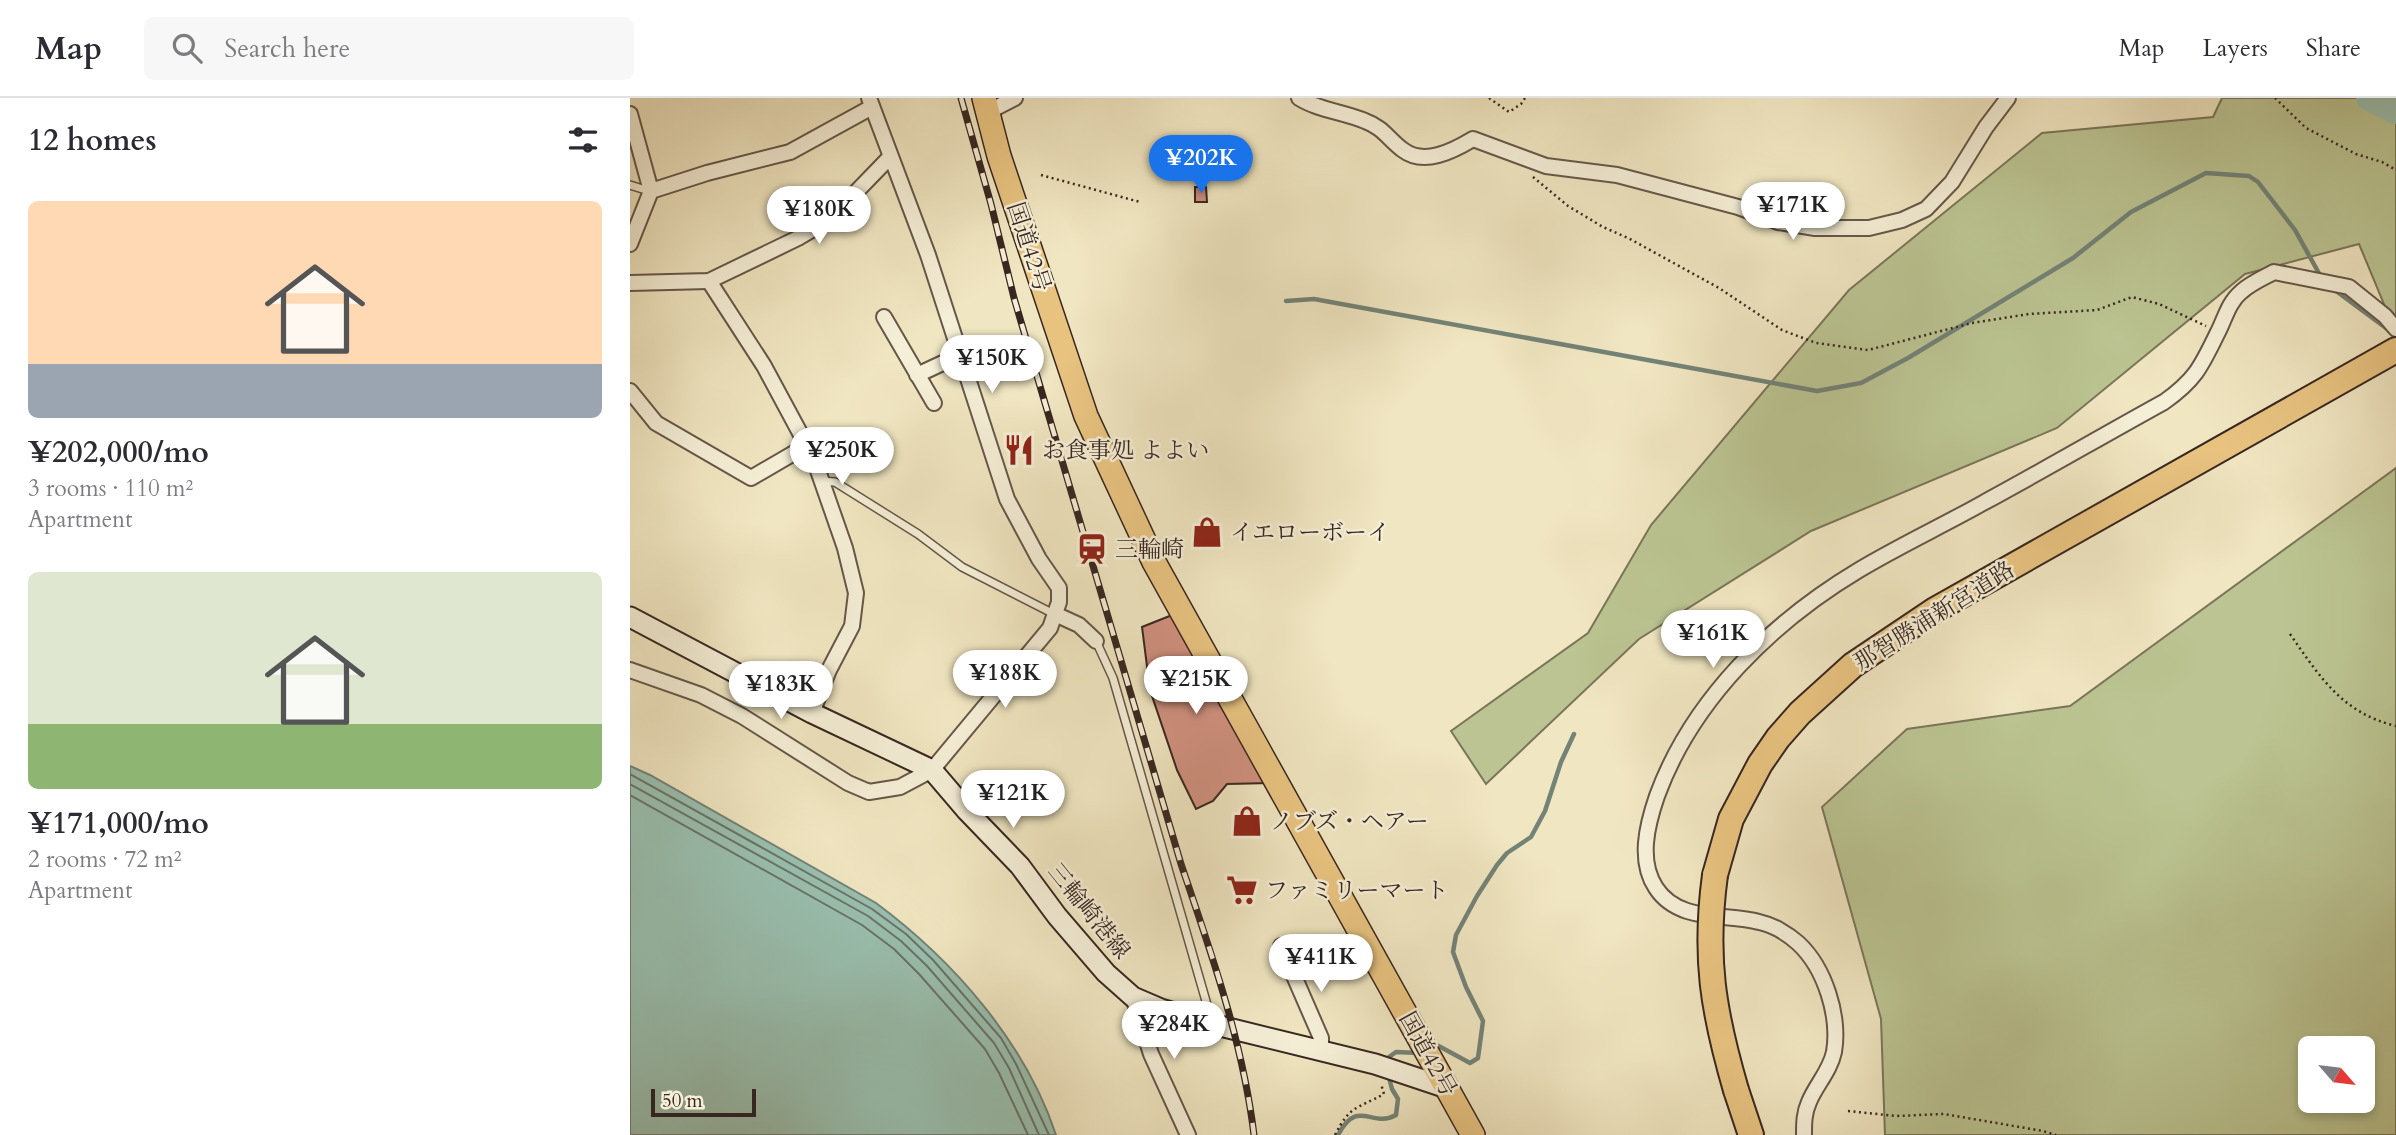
<!DOCTYPE html>
<meta charset="utf-8">
<style>
body{margin:0;font-family:Cardo,"Noto Serif JP",serif;background:#f7f7f7;color:#2b2b33;height:100vh;display:flex;flex-direction:column;font-size:26px;white-space:nowrap}
*{box-sizing:border-box;margin:0}
p{font-size:23px;color:#7c7c81}
.icon{flex:none;width:38px;height:38px;fill:none;stroke:currentColor;stroke-width:2;stroke-linecap:round;stroke-linejoin:round}
.map{position:relative;flex:1;overflow:hidden}
.panel{display:flex;flex-direction:column;background:#fff;width:630px}
.panel>*{flex:none}
.needle{width:46px;rotate:118deg}
.tools{position:absolute;left:1668px;top:938px;display:grid;gap:14px}
.tools a{display:grid;place-items:center;width:77px;height:77px;border-radius:10px;background:#fff;box-shadow:0 4px 10px #0003;font-size:35px}
.scale{position:absolute;left:21px;bottom:18px;width:105px;box-sizing:border-box;padding-left:7px;border:4px solid #382721;border-top:0;font-size:19px;line-height:24px;white-space:nowrap;color:#382721;-webkit-text-stroke:5px #f5efd7;paint-order:stroke}
.price{position:absolute;translate:-50% -60px;padding:0 16px;border-radius:24px;background:#fff;color:#222;font-size:23px;line-height:46px;filter:drop-shadow(0 2px 4px #0008)}
.price::after{content:'';position:absolute;left:50%;top:42px;width:21px;height:16px;margin-left:-10px;background:inherit;clip-path:polygon(0 0,100% 0,50% 100%)}
.price.on{background:#1a73e8;color:#fff}
ul{padding:0;list-style:none}
li{display:grid;align-content:center;gap:14px;height:371px;padding:0 28px}
li span{display:grid;place-items:center;height:217px;border-radius:10px;color:#555}
li>.icon{margin-inline-start:auto}
span .icon{width:126px;height:126px;fill:#fffc;stroke-width:1}
li b{font-size:30px}
h2{display:flex;justify-content:space-between;align-items:center;height:84px;padding:0 28px;font-size:30px}
header{display:flex;align-items:center;gap:42px;box-sizing:border-box;height:98px;padding:0 35px;background:#fff;border-bottom:2px solid #e1e1e2}
header strong{font-size:33px}
nav{display:flex;gap:38px;margin-inline-start:auto;font-size:24px}
.search{width:490px;height:63px;background:#f7f7f7;display:flex;align-items:center;gap:18px;box-sizing:border-box;padding:0 24px;border-radius:10px;color:#7c7c81;font-size:26px}
main{display:flex;flex:1;min-height:0}
.map>svg:first-child{display:block}
</style>
<header>
<strong>Map</strong>
<div class="search"><svg class="icon" aria-label="search" viewBox="0 0 24 24"><circle cx="10" cy="10" r="6"/><path d="M15 15l6 6"/></svg>Search here</div>
<nav><a>Map</a><a>Layers</a><a>Share</a></nav>
</header>
<main>
<section class="panel">
<h2>12 homes<svg class="icon" aria-label="filters" viewBox="0 0 24 24"><path d="M4 7h16M4 17h16"/><circle cx="9" cy="7" r="2"/><circle cx="15" cy="17" r="2"/></svg></h2>
<ul>
<li><span style="background:linear-gradient(#ffd9b3 75%,#9aa5b1 0)"><svg class="icon" aria-label="home" viewBox="0 0 24 24"><path d="M3 11l9-7 9 7M6 9v11h12V9"/></svg></span><div><b>¥202,000/mo</b><p>3 rooms · 110 m²</p><p>Apartment</p></div></li>
<li><span style="background:linear-gradient(#dfe7d0 70%,#8fb573 0)"><svg class="icon" aria-label="home" viewBox="0 0 24 24"><path d="M3 11l9-7 9 7M6 9v11h12V9"/></svg></span><div><b>¥171,000/mo</b><p>2 rooms · 72 m²</p><p>Apartment</p></div></li>
</ul>
</section>
<div class="map">
<svg width="1766" height="1037" viewBox="0 0 1766 1037">
<rect width="100%" height="100%" fill="#f0e6c1"/>
<filter id="stains"><feTurbulence type="fractalNoise" baseFrequency=".00286" numOctaves="4"/><feColorMatrix values="0 0 0 0 .2 0 0 0 0 .09 0 0 0 0 .02 0 0 0 .5 -.17"/></filter>
<radialGradient id="worn" r=".72"><stop offset=".6" stop-color="#630" stop-opacity="0"/><stop offset="1" stop-color="#630" stop-opacity=".3"/></radialGradient>
<!-- green -->
<g fill="#bbc492" stroke="#7a765a" stroke-width="2" fill-rule="evenodd">
<path d="M1592,0H1766V235L1729,146L1615,176L1427,330L1181,433L1009,541L856,686L821,633L958,535L1021,427L1219,192L1412,35L1583,19Z"/>
<path d="M1766,370V1037H1255L1251,921L1192,709L1277,631L1440,608ZM1680,950H1732V1003H1680Z"/>
</g>
<!-- water -->
<path fill="#9ac0b0" stroke="#738377" stroke-width="2" d="M0,668L20,677L246,805C324,863 395,944 426,1037H0Z"/>
<g fill="none" stroke-linecap="round" stroke-linejoin="round">
<!-- shore -->
<g stroke="#697468" stroke-width="2">
<path d="M0,676L242,811L276,836L303,862L371,940L386,966L419,1037"/>
<path d="M0,686L238,818L271,843L297,868L364,945L379,970L409,1037"/>
<path d="M0,697L232,827L264,851L289,876L355,951L369,975L398,1037"/>
</g>
<!-- stream -->
<g stroke="#738377" stroke-width="4.5">
<path d="M1702,190L1764,236L1765,244"/>
<path d="M656,203L684,201L1187,293L1231,285L1278,260L1443,160L1501,114L1576,75L1619,78L1628,84L1665,132L1691,179"/>
<path d="M803,947L805,946L840,965L848,960L853,923L836,889L823,854L826,837L847,798L867,767L877,755L901,739L915,713L931,664L944,636"/>
<path d="M759,964V959L766,954L789,955"/>
<path d="M708,1037C728,999 742,1031 766,1017L768,1001L762,991L758,976"/>
</g>
<!-- river -->
<path stroke="#9ac0b0" stroke-width="26" d="M1739,0L1766,13"/>
</g>
<!-- building -->
<g fill="#d0917f" stroke="#382721" stroke-width="2">
<path d="M565,89H576L577,104H565Z"/>
<path d="M547,515L640,685L597,686L583,703L566,711L547,672L520,592L512,529Z"/>
</g>
<g fill="none" stroke-linecap="round" stroke-linejoin="round">
<defs>
<g id="service">
<path d="M0,87L19,93"/>
<path d="M191,383L205,384L288,436L332,469L424,516"/>
<path d="M466,543L483,580L582,924"/>
</g>
<g id="minor">
<path d="M669,0C688,12 714,14 735,23C754,30 758,41 773,52C794,68 823,53 843,41L916,68L987,77L1108,109L1148,124L1185,130H1239L1272,122L1296,111L1322,84L1356,29L1378,0"/>
<path d="M356,15L385,0"/>
<path d="M0,16L21,93"/>
<path d="M0,146L21,93L77,75L160,54L242,9"/>
<path d="M79,183L134,268L184,361L215,450L226,495L222,528L199,572L182,615"/>
<path d="M0,185L79,183L168,140L200,121L260,59"/>
<path d="M254,219L304,305"/>
<path d="M287,277L330,257"/>
<path d="M0,293L26,325L121,380L176,348"/>
<path d="M425,516L449,527L466,543"/>
<path d="M0,572L71,597L112,618L218,685L239,694L270,689L302,672L420,530L429,504V490L409,461L377,401L298,157L239,0"/>
<path d="M651,848L691,940V952"/>
<path d="M503,899L521,956L558,1037"/>
<path d="M1174,1037C1174,1025 1174,1015 1179,1004C1186,987 1200,973 1204,954C1210,918 1195,870 1168,845C1158,836 1143,827 1129,824C1095,815 1049,825 1026,790C1008,763 1017,727 1027,698C1062,602 1142,524 1229,472C1269,448 1312,428 1353,405C1414,372 1474,337 1534,304C1565,282 1571,269 1587,236C1595,221 1598,205 1611,194C1621,185 1633,180 1644,174L1719,189L1755,218L1766,231"/>
</g>
<path id="secondary" d="M0,519L182,615L302,672L337,713L390,768L427,818L476,875L503,899L531,911L582,926L745,966L817,990"/>
<path id="trunk" d="M354,0L369,58L456,318L524,464L843,1037"/>
<g id="motorway">
<path d="M1085,777L1101,721L1130,666L1148,640L1170,615L1223,567L1305,512L1766,252"/>
<path d="M1106,992L1121,1037"/>
</g>
</defs>
<!-- service casing -->
<use href="#service" stroke="#665749" stroke-width="10"/>
<!-- minor casing -->
<use href="#minor" stroke="#665749" stroke-width="18"/>
<!-- secondary casing -->
<use href="#secondary" stroke="#382721" stroke-width="23"/>
<!-- trunk casing -->
<use href="#trunk" stroke="#382721" stroke-width="26"/>
<!-- motorway casing -->
<use href="#motorway" stroke="#382721" stroke-width="28"/>
<!-- path -->
<g stroke="#382721" stroke-width="2.5" stroke-dasharray="2 3.5" stroke-linecap="butt">
<path d="M859,0L879,14L891,6L895,0"/>
<path d="M1645,0L1676,30L1726,56L1752,64L1766,72"/>
<path d="M411,77L510,104"/>
<path d="M903,79L938,108L973,129L1000,141L1089,190L1152,232L1186,245L1238,252L1342,225L1399,216L1467,212L1502,199L1529,206L1576,228"/>
<path d="M1660,536C1690,579 1712,615 1766,628"/>
<path d="M1218,1013L1266,1018L1314,1016L1413,1033L1426,1037"/>
<path d="M705,1037C720,1007 727,1011 754,996L751,986"/>
</g>
<!-- service -->
<use href="#service" stroke="#f5efd7" stroke-width="7"/>
<!-- minor -->
<use href="#minor" stroke="#f5efd7" stroke-width="14"/>
<!-- secondary -->
<use href="#secondary" stroke="#f5efd7" stroke-width="19"/>
<!-- trunk -->
<use href="#trunk" stroke="#e8c380" stroke-width="23"/>
<!-- motorway -->
<use href="#motorway" stroke="#e8c380" stroke-width="24"/>
<defs>
<path id="rail" d="M331,0L361,106L384,200L551,766C581,854 613,945 624,1037"/>
</defs>
<!-- rail casing -->
<use href="#rail" stroke="#382721" stroke-width="7"/>
<!-- rail -->
<use href="#rail" stroke="#f5efd7" stroke-width="4.5" stroke-dasharray="13" stroke-linecap="butt"/>
<defs>
<path id="motorway-bridge" d="M1085,777C1074,859 1083,913 1106,992"/>
</defs>
<!-- motorway-bridge casing -->
<use href="#motorway-bridge" stroke="#382721" stroke-width="28" stroke-linecap="butt"/>
<!-- motorway-bridge -->
<use href="#motorway-bridge" stroke="#e8c380" stroke-width="24"/>
</g>
<!-- icons -->
<defs>
<symbol id="restaurant-bare" viewBox="-9 -9 18 18"><path d="M-5-6h1v4h1v-4h1v4h1v-4h1v5L-1.5 .5V6h-2V.5L-5-1ZM5-6V6H3V1.5H1.5Q1.5-4 5-6Z" fill="#8f2418" stroke="#f5efd7" stroke-width="2.5" paint-order="stroke"/></symbol>
<symbol id="shop-bare" viewBox="-9 -9 18 18"><path d="M-5-2.5h2.3a2.7 3.5 0 0 1 5.4 0H5L5.5 6h-11ZM-1.5-2.5h3a1.5 2.3 0 0 0-3 0Z" fill="#8f2418" stroke="#f5efd7" stroke-width="2.5" paint-order="stroke"/></symbol>
<symbol id="station-bare" viewBox="-9 -9 18 18"><path d="M-3-6H3Q5-6 5-4V2Q5 4 3 4L4.5 6H3L1.5 4h-3L-3 6H-4.5L-3 4Q-5 4-5 2V-4Q-5-6-3-6ZM-3.5-4v3h7v-3ZM-3.5 1v1.5H-2V1ZM2 1v1.5H3.5V1Z" fill="#8f2418" stroke="#f5efd7" stroke-width="2.5" paint-order="stroke"/></symbol>
<symbol id="supermarket-bare" viewBox="-9 -9 18 18"><path d="M-6-5.5h2.5l.6 2H6L4.5 2H-2.5L-4.4-4H-6ZM-1.5 3.2a1.3 1.3 0 1 0 .1 0ZM3 3.2a1.3 1.3 0 1 0 .1 0Z" fill="#8f2418" stroke="#f5efd7" stroke-width="2.5" paint-order="stroke"/></symbol>
</defs>
<g fill-rule="evenodd">
<use href="#restaurant-bare" x="367" y="330" width="44" height="44"/>
<use href="#shop-bare" x="555" y="412" width="44" height="44"/>
<use href="#station-bare" x="440" y="429" width="44" height="44"/>
<use href="#shop-bare" x="595" y="701" width="44" height="44"/>
<use href="#supermarket-bare" x="590" y="770" width="44" height="44"/>
</g>
<g text-anchor="middle" dominant-baseline="central" stroke-width="5" stroke-linejoin="round" paint-order="stroke">
<!-- street labels -->
<g font-size="23" fill="#382721" stroke="#f5efd7">
<text transform="translate(399 149) rotate(72)">国道42号</text>
<text transform="translate(1304 518) rotate(-32)">那智勝浦新宮道路</text>
<text transform="translate(459 813) rotate(51)">三輪崎港線</text>
<text transform="translate(798 956) rotate(61)">国道42号</text>
</g>
<!-- poi labels -->
<g font-size="23" fill="#382721" stroke="#f5efd7" text-anchor="start">
<text x="412" y="352">お食事処 よよい</text>
<text x="600" y="434">イエローボーイ</text>
<text x="485" y="451">三輪崎</text>
<text x="640" y="723">ノブズ・ヘアー</text>
<text x="635" y="792">ファミリーマート</text>
</g>
</g>
<rect width="100%" height="100%" filter="url(#stains)"/>
<rect width="100%" height="100%" fill="url(#worn)"/>
</svg>
<div class="tools">
<a><svg class="needle" viewBox="-14 -14 28 28"><path d="M0-13l5 13h-10z" fill="#e53935"/><path d="M0 13l5-13h-10z" fill="#7c7c81"/></svg></a>
</div>
<div class="scale">50 m</div>
<b class="price on" style="left:571px;top:97px">¥202K</b>
<b class="price" style="left:1163px;top:144px">¥171K</b>
<b class="price" style="left:189px;top:148px">¥180K</b>
<b class="price" style="left:362px;top:297px">¥150K</b>
<b class="price" style="left:212px;top:389px">¥250K</b>
<b class="price" style="left:1083px;top:572px">¥161K</b>
<b class="price" style="left:375px;top:612px">¥188K</b>
<b class="price" style="left:566px;top:618px">¥215K</b>
<b class="price" style="left:151px;top:623px">¥183K</b>
<b class="price" style="left:383px;top:732px">¥121K</b>
<b class="price" style="left:691px;top:896px">¥411K</b>
<b class="price" style="left:544px;top:963px">¥284K</b>
</div>
</main>
